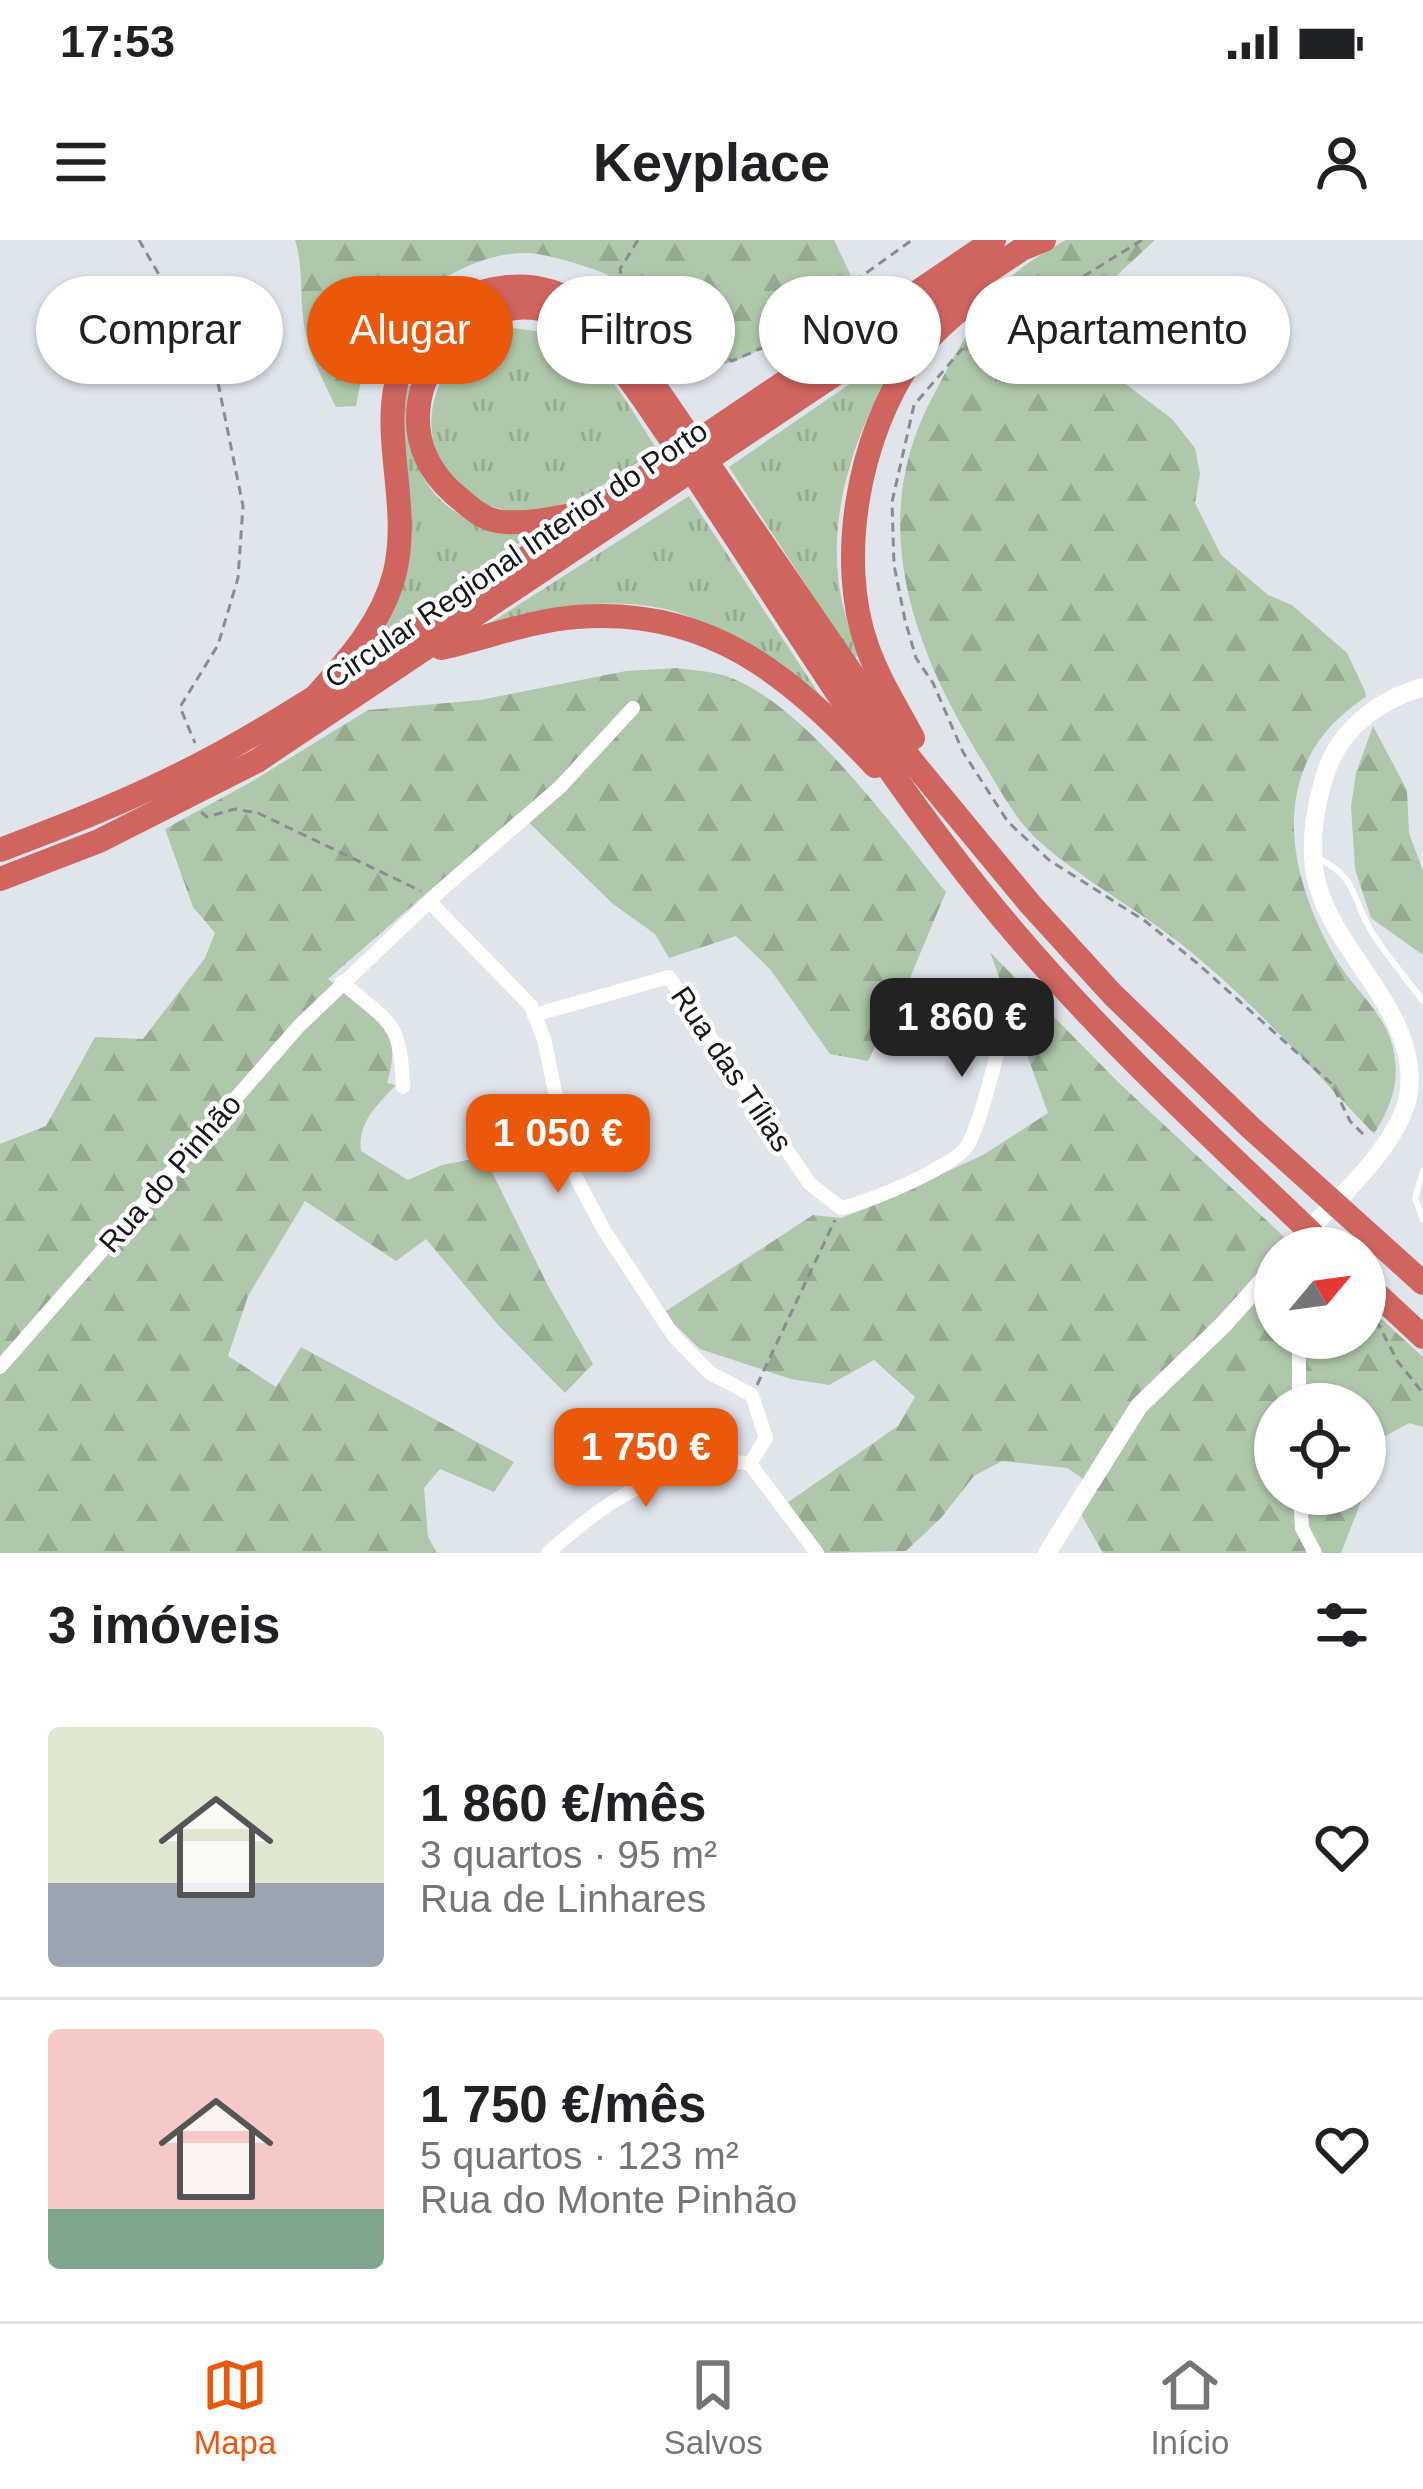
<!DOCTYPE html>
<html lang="pt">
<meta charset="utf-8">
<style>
body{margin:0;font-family:Helvetica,sans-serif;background:#f2f2f2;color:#202124;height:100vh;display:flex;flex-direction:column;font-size:45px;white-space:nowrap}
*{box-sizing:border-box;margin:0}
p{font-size:39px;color:#757577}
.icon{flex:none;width:66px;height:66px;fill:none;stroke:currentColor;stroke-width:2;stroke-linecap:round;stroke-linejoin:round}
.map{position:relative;height:1313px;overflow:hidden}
.panel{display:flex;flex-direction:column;background:#fff;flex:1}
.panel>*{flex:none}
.top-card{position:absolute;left:36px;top:36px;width:1353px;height:108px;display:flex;gap:24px}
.needle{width:78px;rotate:61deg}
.controls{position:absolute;left:1254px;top:987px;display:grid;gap:24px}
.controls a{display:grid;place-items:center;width:132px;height:132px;border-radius:50%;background:#fff;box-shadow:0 3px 9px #0004;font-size:60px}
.price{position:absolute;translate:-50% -102px;padding:0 27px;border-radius:24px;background:#ea580c;color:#fff;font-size:39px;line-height:78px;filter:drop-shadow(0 3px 6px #0008)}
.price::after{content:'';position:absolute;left:50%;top:72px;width:36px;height:27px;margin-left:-18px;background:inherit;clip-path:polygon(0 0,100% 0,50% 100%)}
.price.selected{background:#222;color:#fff}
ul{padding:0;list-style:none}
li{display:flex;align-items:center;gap:36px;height:300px;padding:0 48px}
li+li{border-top:3px solid #e0e0e0}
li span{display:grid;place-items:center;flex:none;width:336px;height:240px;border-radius:12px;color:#555}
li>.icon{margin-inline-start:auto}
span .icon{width:144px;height:144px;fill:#fffc;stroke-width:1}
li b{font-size:51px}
h2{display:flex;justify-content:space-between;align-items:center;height:144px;padding:0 48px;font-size:51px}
.tag{padding:0 42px;border-radius:54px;background:#fff;box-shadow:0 3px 9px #0004;font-size:42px;line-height:108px}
.tag.selected{background:#ea580c;color:#fff}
.status{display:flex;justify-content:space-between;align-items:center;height:84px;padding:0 60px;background:#fff;direction:ltr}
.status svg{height:33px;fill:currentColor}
header{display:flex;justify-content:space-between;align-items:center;height:156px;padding:0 48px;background:#fff;font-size:54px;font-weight:700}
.tabs{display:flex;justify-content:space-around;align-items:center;height:168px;border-top:3px solid #e0e0e0;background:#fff;font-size:33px;color:#757577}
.tabs a{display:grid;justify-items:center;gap:6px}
.tabs .selected{color:#ea580c}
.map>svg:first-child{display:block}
</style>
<div class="status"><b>17:53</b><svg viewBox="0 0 49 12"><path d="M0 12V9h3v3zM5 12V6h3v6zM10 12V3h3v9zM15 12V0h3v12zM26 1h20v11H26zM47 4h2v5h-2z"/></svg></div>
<header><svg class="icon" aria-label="menu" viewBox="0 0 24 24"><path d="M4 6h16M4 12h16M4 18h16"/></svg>Keyplace<svg class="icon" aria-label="person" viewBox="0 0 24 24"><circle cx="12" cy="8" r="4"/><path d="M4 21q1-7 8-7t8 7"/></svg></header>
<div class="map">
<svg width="1423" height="1313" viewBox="0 0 1423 1313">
<defs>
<pattern id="grass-tufts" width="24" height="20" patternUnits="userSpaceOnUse" patternTransform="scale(3)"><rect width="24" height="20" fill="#afc7aa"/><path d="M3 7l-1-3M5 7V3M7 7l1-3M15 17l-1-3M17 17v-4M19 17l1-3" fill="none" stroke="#96aa92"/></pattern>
<pattern id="forest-firs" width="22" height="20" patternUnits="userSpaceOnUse" patternTransform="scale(3)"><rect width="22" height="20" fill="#afc7aa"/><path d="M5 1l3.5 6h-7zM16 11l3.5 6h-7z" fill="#96aa92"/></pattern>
</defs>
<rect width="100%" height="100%" fill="#e0e5ec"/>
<!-- grass -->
<g fill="url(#grass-tufts)">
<path d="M510,88C594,93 615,145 657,209C624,231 591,257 552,268C473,289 407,218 440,143C444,132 451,119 459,111C473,98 492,94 510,88Z"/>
<path d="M905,106C859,182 823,271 842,362C846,380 854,398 859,415L854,419L729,227Z"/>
<path d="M413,145C397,234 441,288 531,295L374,400L392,359L405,146Z"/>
<path d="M689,256L821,457C775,427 714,378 660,368C601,356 544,370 487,385Z"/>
</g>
<!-- forest -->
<g fill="url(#forest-firs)">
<path d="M295,0H834L853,40C819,66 753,128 710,125C680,95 646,52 606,34C590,27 544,13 527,13C468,12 397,61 371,113C363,128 359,149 356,166L336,167C322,138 306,109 303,77C300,50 303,26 295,0Z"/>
<path d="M1066,0H1155L1113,39L1084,56L1062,80L1065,97L1075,113L1099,133L1123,142L1172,179L1195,208L1200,234L1195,263L1221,315L1268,355L1292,365L1347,413L1365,451L1366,457C1268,520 1283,625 1334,716C1351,747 1385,772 1393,808C1401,842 1391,866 1374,894C1312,829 1251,759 1180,703C1135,668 1083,640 1041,603C1015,580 1001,551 983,522C913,409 865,282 933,156C952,120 973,79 1000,48C1017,28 1043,13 1066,0Z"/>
<path d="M677,428C691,430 708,431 723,435C803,460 893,588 946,652L909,740L868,821L830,814L770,729L736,696L669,718L655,694L613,664L519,573L328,739C370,770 406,784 387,843L396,845C378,864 357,883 361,911L408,940L442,925L468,920L492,932L548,1046L593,1124L565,1153L498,1085L426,999L396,1021L305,961L248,1056L228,1116L276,1147L301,1107L514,1222L494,1252L440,1229L424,1248L428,1297L437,1313H0V904L46,886L95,797L143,799L205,718L215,693L193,667L165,589L251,542L368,470L480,460L626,431Z"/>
<path d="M1373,486L1407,550L1409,593L1423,631V715L1371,678L1355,629L1351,566L1356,533Z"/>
<path d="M990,712L1118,842L1296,1008H1275V1098H1365V1064L1423,1117V1187L1409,1183L1384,1197L1365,1252V1164H1275V1254H1364L1341,1313H1103L1082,1276V1238L1067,1228L1002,1221L974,1236L941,1278L906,1311L821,1313L781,1267L898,1186L915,1157L874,1120L829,1145L791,1139L700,1109L663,1073L813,975L841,978L867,968L983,915L1048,873Z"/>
</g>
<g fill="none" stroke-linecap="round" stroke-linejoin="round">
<!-- path -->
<g stroke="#898d92" stroke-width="3" stroke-dasharray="9 6" stroke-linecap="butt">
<path d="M139,0L169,52L181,84L215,128L243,266L238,338L218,405L180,467L195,503"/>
<path d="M638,0L620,29L623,45L685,83L732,121L762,108L912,0"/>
<path d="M1142,0L1015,79L969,101L914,165L892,262L894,325L905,380L916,418L933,443L963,512L1008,582L1049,620L1145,681L1197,723L1332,844L1350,881L1367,898"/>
<path d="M201,572L207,577L235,569L258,573L421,651"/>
<path d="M1376,1080L1398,1122L1423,1153"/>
<path d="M757,1145L835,980"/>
</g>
<!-- lane -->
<g stroke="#fff" stroke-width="6">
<path d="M1316,617C1359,638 1350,655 1371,691C1386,715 1406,738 1423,761"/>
<path d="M1423,931L1415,958L1423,980"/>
</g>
<!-- street -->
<g stroke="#fff" stroke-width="14">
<path d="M430,662L531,766L544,799L571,928L604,990L673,1095L710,1133L752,1155L766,1198L750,1224"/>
<path d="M342,742C389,784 401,778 403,847"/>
<path d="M534,775L669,737L810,944L841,968C866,964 955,926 967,906C981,884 995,818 1004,789"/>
<path d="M1299,1098V1164"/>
<path d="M0,1127L299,786L439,652L560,547L633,468"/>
<path d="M750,1224L817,1313"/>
<path d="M1300,1254L1302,1288L1315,1313"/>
<path d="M548,1313C596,1270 638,1238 703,1227C719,1224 733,1220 750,1224"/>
</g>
<!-- secondary -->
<g stroke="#fff" stroke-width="18">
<path d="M1291,1008C1328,968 1396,911 1408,857C1423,777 1336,716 1317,643C1308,608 1315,568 1325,535C1339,489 1379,460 1423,447"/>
<path d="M1047,1313L1139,1166L1224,1084L1275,1027"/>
</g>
<!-- highway -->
<g stroke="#d0655f" stroke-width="24">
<path d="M596,270C564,276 530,286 497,281C480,278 465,263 452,252C357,165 481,17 576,85C615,113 641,156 668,195C781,362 884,540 1015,693C1111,806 1221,906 1327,1008"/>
<path d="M441,408C486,398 529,381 576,377C709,366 790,436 875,526"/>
<path d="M317,455C349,419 383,381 395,332C416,243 355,149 436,79C454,63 477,51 501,48C563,38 604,79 639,123L911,520L1030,664L1113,755L1251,888L1423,1043"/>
<path d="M913,498C897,468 878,438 867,406C836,320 859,196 911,121C928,96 953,75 977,56"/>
<path d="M0,610C58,588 115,566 170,539C250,501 325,450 400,403L994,0"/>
<path d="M0,639L99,601L257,521L1022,9L1044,0"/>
<path d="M1365,1043L1423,1097"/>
</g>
</g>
<g text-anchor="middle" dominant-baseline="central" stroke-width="9" stroke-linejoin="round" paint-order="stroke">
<!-- street labels -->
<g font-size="30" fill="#141618" stroke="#fff">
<text transform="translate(516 314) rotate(-34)">Circular Regional Interior do Porto</text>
<text transform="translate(732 829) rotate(56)">Rua das Tílias</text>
<text transform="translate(170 933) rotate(-49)">Rua do Pinhão</text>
</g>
</g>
</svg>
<div class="controls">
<a><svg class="needle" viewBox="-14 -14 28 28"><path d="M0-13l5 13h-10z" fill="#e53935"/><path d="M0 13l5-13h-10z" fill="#757577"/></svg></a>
<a><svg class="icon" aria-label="locate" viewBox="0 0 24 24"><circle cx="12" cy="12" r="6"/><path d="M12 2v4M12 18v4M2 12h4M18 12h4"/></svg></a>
</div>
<b class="price selected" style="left:962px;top:840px">1 860 €</b>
<b class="price" style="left:558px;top:956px">1 050 €</b>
<b class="price" style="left:646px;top:1270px">1 750 €</b>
<div class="top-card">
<a class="tag">Comprar</a>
<a class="tag selected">Alugar</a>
<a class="tag">Filtros</a>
<a class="tag">Novo</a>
<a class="tag">Apartamento</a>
</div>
</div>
<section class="panel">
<h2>3 imóveis<svg class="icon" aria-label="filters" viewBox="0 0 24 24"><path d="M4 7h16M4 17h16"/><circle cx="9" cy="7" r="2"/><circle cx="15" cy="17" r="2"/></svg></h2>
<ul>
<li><span style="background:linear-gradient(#dfe7d0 65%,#9aa5b1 0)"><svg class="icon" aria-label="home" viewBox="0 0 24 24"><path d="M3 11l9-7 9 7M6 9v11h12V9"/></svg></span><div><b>1 860 €/mês</b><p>3 quartos · 95 m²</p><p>Rua de Linhares</p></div><svg class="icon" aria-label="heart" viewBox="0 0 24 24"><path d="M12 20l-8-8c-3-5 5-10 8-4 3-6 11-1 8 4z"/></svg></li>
<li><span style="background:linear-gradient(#f6c9c9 75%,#7fa58c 0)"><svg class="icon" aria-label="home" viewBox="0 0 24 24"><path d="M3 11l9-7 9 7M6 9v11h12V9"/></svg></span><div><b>1 750 €/mês</b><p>5 quartos · 123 m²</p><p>Rua do Monte Pinhão</p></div><svg class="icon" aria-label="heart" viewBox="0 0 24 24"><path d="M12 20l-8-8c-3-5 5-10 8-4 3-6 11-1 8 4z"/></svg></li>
</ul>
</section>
<nav class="tabs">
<a class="selected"><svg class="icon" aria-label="map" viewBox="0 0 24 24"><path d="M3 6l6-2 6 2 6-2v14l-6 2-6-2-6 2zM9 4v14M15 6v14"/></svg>Mapa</a>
<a><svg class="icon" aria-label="saved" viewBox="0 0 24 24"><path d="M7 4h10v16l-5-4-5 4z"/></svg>Salvos</a>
<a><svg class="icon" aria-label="home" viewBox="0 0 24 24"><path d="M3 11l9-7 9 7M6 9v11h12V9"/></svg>Início</a>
</nav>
